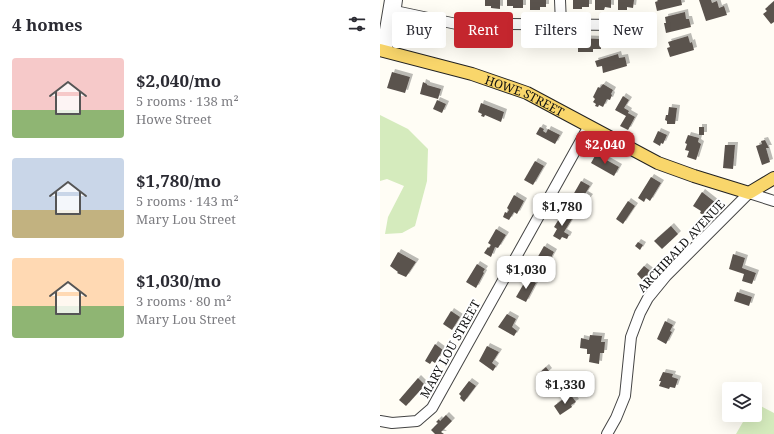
<!DOCTYPE html>
<meta charset="utf-8">
<style>
body{margin:0;font-family:"Noto Serif",serif;background:#f7f7f7;color:#2b2b33;height:100vh;display:flex;flex-direction:column;font-size:15px;white-space:nowrap}
*{box-sizing:border-box;margin:0}
p{font-size:13px;color:#7c7c81}
.icon{flex:none;width:22px;height:22px;fill:none;stroke:currentColor;stroke-width:2;stroke-linecap:round;stroke-linejoin:round}
.map{position:relative;flex:1;overflow:hidden}
.panel{display:flex;flex-direction:column;background:#fff;width:380px}
.panel>*{flex:none}
.banner{position:absolute;left:12px;top:12px;width:322px;height:36px;display:flex;gap:8px}
.fabs{position:absolute;left:342px;top:382px;display:grid;gap:8px}
.fabs a{display:grid;place-items:center;width:40px;height:40px;border-radius:4px;background:#fff;box-shadow:0 4px 16px #0002;font-size:20px}
.price{position:absolute;translate:-50% -34px;padding:0 9px;border-radius:8px;background:#fff;color:#222;font-size:13px;line-height:26px;filter:drop-shadow(0 1px 2px #0008)}
.price::after{content:'';position:absolute;left:50%;top:24px;width:12px;height:9px;margin-left:-6px;background:inherit;clip-path:polygon(0 0,100% 0,50% 100%)}
.price.current{background:#c4262e;color:#fff}
ul{padding:0;list-style:none}
li{display:flex;align-items:center;gap:12px;height:100px;padding:0 12px}
li span{display:grid;place-items:center;flex:none;width:112px;height:80px;border-radius:4px;color:#555}
li>.icon{margin-inline-start:auto}
span .icon{width:48px;height:48px;fill:#fffc;stroke-width:1}
li b{font-size:17px}
h2{display:flex;justify-content:space-between;align-items:center;height:48px;padding:0 12px;font-size:17px}
.tag{padding:0 14px;border-radius:4px;background:#fff;box-shadow:0 4px 16px #0002;font-size:14px;line-height:36px}
.tag.current{background:#c4262e;color:#fff}
main{display:flex;flex:1;min-height:0}
.map>svg:first-child{display:block}
</style>
<main>
<section class="panel">
<h2>4 homes<svg class="icon" aria-label="filters" viewBox="0 0 24 24"><path d="M4 7h16M4 17h16"/><circle cx="9" cy="7" r="2"/><circle cx="15" cy="17" r="2"/></svg></h2>
<ul>
<li><span style="background:linear-gradient(#f6c9c9 65%,#8fb573 0)"><svg class="icon" aria-label="home" viewBox="0 0 24 24"><path d="M3 11l9-7 9 7M6 9v11h12V9"/></svg></span><div><b>$2,040/mo</b><p>5 rooms · 138 m²</p><p>Howe Street</p></div></li>
<li><span style="background:linear-gradient(#c9d6e8 65%,#c2b280 0)"><svg class="icon" aria-label="home" viewBox="0 0 24 24"><path d="M3 11l9-7 9 7M6 9v11h12V9"/></svg></span><div><b>$1,780/mo</b><p>5 rooms · 143 m²</p><p>Mary Lou Street</p></div></li>
<li><span style="background:linear-gradient(#ffd9b3 60%,#8fb573 0)"><svg class="icon" aria-label="home" viewBox="0 0 24 24"><path d="M3 11l9-7 9 7M6 9v11h12V9"/></svg></span><div><b>$1,030/mo</b><p>3 rooms · 80 m²</p><p>Mary Lou Street</p></div></li>
</ul>
</section>
<div class="map">
<svg width="394" height="434" viewBox="0 0 394 434">
<defs>
<filter id="shadow"><feDropShadow dx="3" dy="-3" stdDeviation="0" flood-color="#0004"/></filter>
</defs>
<rect width="100%" height="100%" fill="#fffdf5"/>
<!-- green -->
<g fill="#d5ebbd">
<path d="M0,115L28,129L48,149L47,181L35,226L22,233L5,234L8,217L24,186L7,179L0,181Z"/>
<path d="M375,403L394,413V434H356L367,415H375Z"/>
</g>
<!-- building -->
<g fill="#5a524d" filter="url(#shadow)">
<path d="M105,0H120V9L111,8V6H105Z"/>
<path d="M127,0H143V8H133V6H127Z"/>
<path d="M150,0H166V7H160V10H150Z"/>
<path d="M193,0H209V7H202V9H193Z"/>
<path d="M215,0H231V8L225,7L224,10H215Z"/>
<path d="M238,0H254L253,8L247,7V10H238Z"/>
<path d="M277,0H301L302,5L277,11L275,2L278,1Z"/>
<path d="M319,0H331L332,3L337,1L339,8L344,6L347,15L326,21Z"/>
<path d="M394,1V22L391,24L383,14L387,11L385,9Z"/>
<path d="M305,12L306,19H309L311,27L286,33L284,23H286L285,17Z"/>
<path d="M308,36L310,43L312,42L314,50L290,57L287,48L290,47L288,42Z"/>
<path d="M195,38L221,39V49H213V52H198V48H195Z"/>
<path d="M238,54L239,58L245,57L247,66L223,73L222,66L217,67L215,61Z"/>
<path d="M12,72L30,77L25,93L7,88Z"/>
<path d="M43,82L47,84V85L61,89L58,99L40,94Z"/>
<path d="M223,84L233,90L231,94L232,95L230,100L227,99L223,107L219,105L218,107L215,106L216,104L213,102L215,99L213,97L218,87L220,88Z"/>
<path d="M243,96L249,100L244,108L249,111L248,113L255,117L248,130L240,126L246,116L235,110Z"/>
<path d="M57,100L66,104L62,113L53,109Z"/>
<path d="M101,103L124,112L121,122L105,115L104,117L101,116L102,114L98,112Z"/>
<path d="M289,107L297,108L295,124H287V121L285,120L286,115H288Z"/>
<path d="M160,127L164,129L163,131L166,133L168,129L180,135L175,144L156,134Z"/>
<rect x="319" y="127" width="5" height="8"/>
<path d="M278,131L287,135L283,144L281,143L280,146L273,142Z"/>
<path d="M308,135L319,138L318,142L321,144L316,160L307,157L309,151L305,150L307,144L305,143Z"/>
<path d="M385,140L389,148H386L390,162L382,165L376,146L382,144L381,141Z"/>
<path d="M345,145H355L353,169L343,168Z"/>
<path d="M216,154L239,167L234,176L211,163Z"/>
<path d="M155,161L164,166L153,185L144,180Z"/>
<path d="M271,177L281,183L270,201L266,198L264,202L258,198Z"/>
<path d="M201,181L210,186L205,194L210,197L206,202L201,200L197,207L190,204L193,199L195,200L196,197L193,195Z"/>
<path d="M322,192L336,203L331,211L329,210L325,216L320,213L321,211L313,206Z"/>
<path d="M134,195L144,201L137,214L134,212L129,220L123,217L125,212L127,213L129,210L127,208Z"/>
<path d="M248,201L255,206L243,224L236,219Z"/>
<path d="M182,214L192,219L184,232L189,235L187,239L182,237L180,240L173,236L177,229L174,227Z"/>
<path d="M291,226L298,234L282,249L274,241Z"/>
<path d="M116,229L126,235L118,248L115,247L111,257L104,253L108,247L109,248L111,245L108,243Z"/>
<path d="M258,242L263,245L260,250L255,246Z"/>
<path d="M164,246L174,252L167,265L163,263L159,271L152,267Z"/>
<path d="M18,252L36,262L26,277L17,273L18,272L10,266Z"/>
<path d="M353,254L365,258L362,268L376,273L372,284L362,281L364,274L349,269Z"/>
<path d="M97,264L105,269L103,272L104,273L96,288L86,282Z"/>
<path d="M264,266L273,273L264,282L257,274Z"/>
<path d="M147,278L156,283L146,302L136,297Z"/>
<path d="M357,292L372,297L369,306L354,301Z"/>
<path d="M71,311L80,317L72,330L63,324Z"/>
<path d="M127,314L136,319L132,327L137,331L134,336L118,327Z"/>
<path d="M285,321L293,325L290,331L292,332L286,344L277,339Z"/>
<path d="M210,335L222,336L221,342H225L224,353H220L219,364L209,362L210,354H207V349L200,348L201,338L209,340Z"/>
<path d="M55,344L63,350L55,363L52,361L50,364L45,361Z"/>
<path d="M107,346L119,352L112,363L116,366L113,371L99,361Z"/>
<path d="M166,367L169,371L162,377L159,373Z"/>
<path d="M283,372L293,374L292,377L298,379L295,388L290,387L289,389L279,386L281,381H279Z"/>
<path d="M38,378L45,385L26,406L19,400Z"/>
<path d="M89,381L96,386L84,402L80,398L81,396L79,394Z"/>
<path d="M190,394L196,402L191,405L192,407L180,415L174,406Z"/>
<path d="M66,415L72,421L61,432L64,434H55L51,430L58,423L56,422L59,419L60,421Z"/>
</g>
<g fill="none" stroke-linecap="round" stroke-linejoin="round">
<defs>
<g id="minor">
<path d="M180,0L181,24"/>
<path d="M15,11L86,26L102,36L115,25L129,24L243,25L260,34"/>
<path d="M5,51L12,35L17,0"/>
<path d="M5,51L4,36L10,0"/>
<path d="M0,421L12,423L37,421L52,408L209,126"/>
<path d="M227,434L236,418L245,396L251,337L260,313L268,298L286,276L369,193L394,201"/>
</g>
<g id="major">
<path id="s1" d="M0,50L92,74L147,93L278,163L314,176L369,193L394,178"/>
</g>
</defs>
<!-- minor casing -->
<use href="#minor" stroke="#444" stroke-width="12"/>
<!-- major casing -->
<use href="#major" stroke="#222" stroke-width="14"/>
<!-- minor -->
<use href="#minor" stroke="#fff" stroke-width="10"/>
<!-- major -->
<use href="#major" stroke="#f9d66b" stroke-width="12"/>
</g>
<g text-anchor="middle" dominant-baseline="central" stroke-width="4" stroke-linejoin="round" paint-order="stroke">
<!-- street labels -->
<g font-size="12" fill="#111" stroke="#fff">
<text stroke="none"><textPath href="#s1" startOffset="152">HOWE STREET</textPath></text>
<text transform="translate(301 246) rotate(-47)">ARCHIBALD AVENUE</text>
<text transform="translate(70 349) rotate(-61)">MARY LOU STREET</text>
</g>
</g>
</svg>
<div class="fabs">
<a><svg class="icon" aria-label="layers" viewBox="0 0 24 24"><path d="M12 4l9 5-9 5-9-5zM3 14l9 5 9-5"/></svg></a>
</div>
<b class="price current" style="left:225px;top:165px">$2,040</b>
<b class="price" style="left:182px;top:227px">$1,780</b>
<b class="price" style="left:146px;top:290px">$1,030</b>
<b class="price" style="left:185px;top:405px">$1,330</b>
<div class="banner">
<a class="tag">Buy</a>
<a class="tag current">Rent</a>
<a class="tag">Filters</a>
<a class="tag">New</a>
</div>
</div>
</main>
